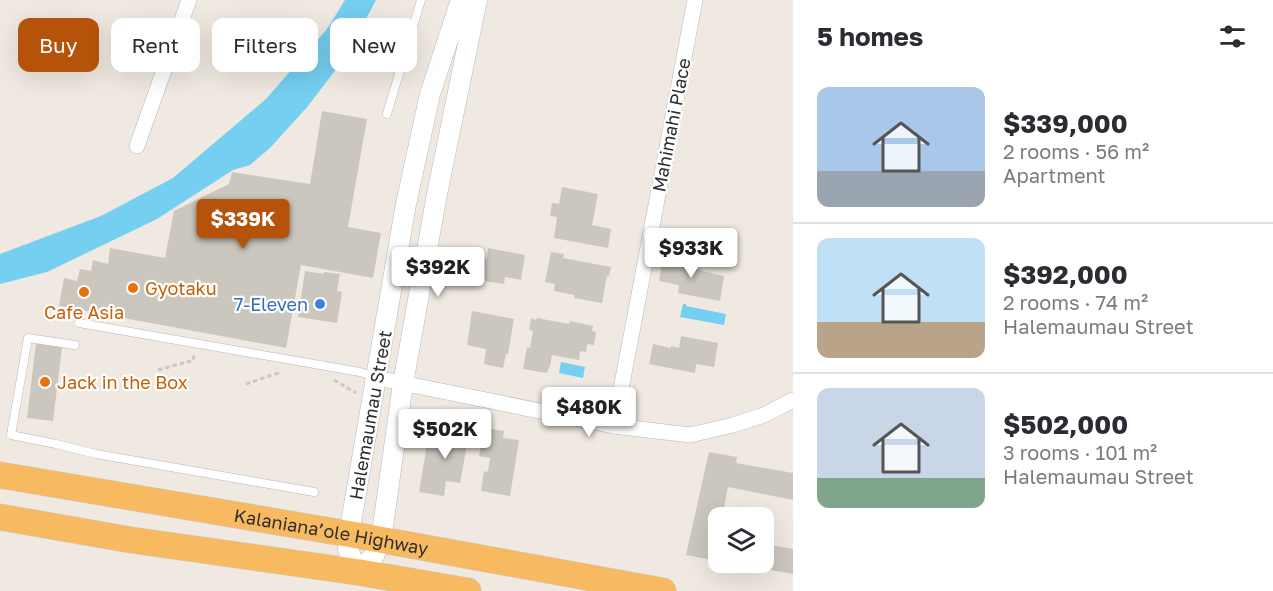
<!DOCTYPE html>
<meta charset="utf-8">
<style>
body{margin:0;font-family:"Golos Text",sans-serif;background:#f7f7f7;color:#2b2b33;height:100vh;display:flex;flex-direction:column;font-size:22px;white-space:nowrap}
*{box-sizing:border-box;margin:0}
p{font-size:20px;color:#7c7c81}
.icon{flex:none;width:33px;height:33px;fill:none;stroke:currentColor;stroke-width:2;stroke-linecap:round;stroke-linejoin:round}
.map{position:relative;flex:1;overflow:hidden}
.details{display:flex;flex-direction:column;background:#fff;width:480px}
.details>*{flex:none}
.hud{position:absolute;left:18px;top:18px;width:570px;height:54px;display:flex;gap:12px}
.controls{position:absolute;left:708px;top:507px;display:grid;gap:12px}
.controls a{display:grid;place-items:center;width:66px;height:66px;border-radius:12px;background:#fff;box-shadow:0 6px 24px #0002;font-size:30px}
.price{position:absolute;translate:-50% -51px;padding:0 14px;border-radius:6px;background:#fff;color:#222;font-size:20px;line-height:39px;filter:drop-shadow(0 2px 3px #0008)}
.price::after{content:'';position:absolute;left:50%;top:36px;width:18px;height:14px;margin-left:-9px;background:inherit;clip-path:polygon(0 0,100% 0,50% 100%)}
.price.selected{background:#b45309;color:#fff}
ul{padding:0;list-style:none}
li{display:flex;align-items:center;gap:18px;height:150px;padding:0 24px}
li+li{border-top:2px solid #e1e1e2}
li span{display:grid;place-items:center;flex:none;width:168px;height:120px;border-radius:12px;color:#555}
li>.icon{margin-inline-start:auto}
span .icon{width:72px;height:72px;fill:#fffc;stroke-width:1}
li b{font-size:26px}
h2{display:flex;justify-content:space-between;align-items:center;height:72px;padding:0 24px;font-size:26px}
.chip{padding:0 21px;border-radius:12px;background:#fff;box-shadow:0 6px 24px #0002;font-size:21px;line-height:54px}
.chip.selected{background:#b45309;color:#fff}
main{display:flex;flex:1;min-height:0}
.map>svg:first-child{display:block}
</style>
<main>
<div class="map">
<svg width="793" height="591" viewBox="0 0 793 591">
<rect width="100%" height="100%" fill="#efe9e1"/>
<!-- water -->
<g fill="#75cff0">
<path d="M345,0H376L347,55L308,106L270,148L250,165L233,170L157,219L47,272L0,284V254L101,216L173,178L266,99L327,29Z"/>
<path d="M683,304H686V306L726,314L724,325L680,317Z"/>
<path d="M561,362L585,367L583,378L559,373Z"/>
</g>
<!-- building -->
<g fill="#cbc7bf">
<path d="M322,111L367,119L348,227L381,233L373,278L301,265L286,348L59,306L64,278L77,281L80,269L91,271L93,260L108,264L110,248L165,258L174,211L229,184L232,172L310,184Z"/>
<path d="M562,187L598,194L592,225L611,229L608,248L554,238L557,217L550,216L552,203L559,204Z"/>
<path d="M488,248L525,255L521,280L505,277L504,284L457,277L461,256L478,259L479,257L487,259Z"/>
<path d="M551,252L564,254L563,258L611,267L609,276H607L602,303L574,298V295L554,291L555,284L545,282Z"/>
<path d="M663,257L693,262L692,268L702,270V271L724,276L720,301L678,293L679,285L659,281Z"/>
<path d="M305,271L324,274V272L340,274L337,291L342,292L337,323L298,317Z"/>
<path d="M472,311L514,319L508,354H506L503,368L484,364L486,349L467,345Z"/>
<path d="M531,318L536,320L537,318L569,324L570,321L593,326L592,331L596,332L594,345L587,344L586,352L580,351L579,360L552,355L550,367H549L547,373L523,369L527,347L530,348L533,331L529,330Z"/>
<path d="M681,336L718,343L714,367L696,364L695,373L649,364L653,344L671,348V346L679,348Z"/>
<path d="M36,343L62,347L53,421L27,418Z"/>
<path d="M452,420L471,423L460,483L446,481L444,496L419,492L428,439L448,443Z"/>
<path d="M484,428L504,431L503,438L519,440L510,496L481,491L484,471L488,472L490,458L479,456Z"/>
<path d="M709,452L737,457L736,463L793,473V500L728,487L722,518H718V561L686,555Z"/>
<path d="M764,544L793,549V574L736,564V562H764Z"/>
</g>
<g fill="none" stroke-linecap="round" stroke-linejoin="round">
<defs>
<g id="service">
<path d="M387,114L421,0"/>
<path d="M79,323L360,372L376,377"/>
<path d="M75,345L28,338L11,435L56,444L96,454L314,492"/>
</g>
<g id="minor">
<path d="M137,146L189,0"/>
<path d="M377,378L614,426L690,435L733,425L764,415L793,400"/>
<path d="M614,426L695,0"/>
</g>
<path id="tertiary" d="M461,0L430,94L406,204L349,534L348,549L357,572L374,556L381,540L403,384L437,194L477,0"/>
<g id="trunk">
<path id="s1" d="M0,475L349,534L663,591"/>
<path d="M0,517L131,540L357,572L468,591"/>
</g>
</defs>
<!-- service casing -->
<use href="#service" stroke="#b4b7c1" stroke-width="9"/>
<!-- minor casing -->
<use href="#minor" stroke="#b4b7c1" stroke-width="16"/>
<!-- tertiary casing -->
<use href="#tertiary" stroke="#b4b7c1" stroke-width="21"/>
<!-- trunk casing -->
<use href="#trunk" stroke="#c9c9c9" stroke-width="27"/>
<!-- path -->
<g stroke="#c9c9c9" stroke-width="3" stroke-dasharray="4.5 3" stroke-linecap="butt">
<path d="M192,324L193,332"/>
<path d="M158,370L194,360L193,354"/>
<path d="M334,380L356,393"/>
<path d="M246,384L278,373L277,369"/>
</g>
<!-- service -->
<use href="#service" stroke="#fff" stroke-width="8"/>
<!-- minor -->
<use href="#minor" stroke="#fff" stroke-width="15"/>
<!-- tertiary -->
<use href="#tertiary" stroke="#fff" stroke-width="20"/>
<!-- trunk -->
<use href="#trunk" stroke="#f8ba60" stroke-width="26"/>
</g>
<!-- markers -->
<g fill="#e8710a" stroke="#fff" stroke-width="2">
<circle cx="133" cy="288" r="6"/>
<circle cx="84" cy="292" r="6"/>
<circle cx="45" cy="382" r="6"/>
</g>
<circle fill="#3f7fe0" stroke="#fff" stroke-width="2" cx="320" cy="304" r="6"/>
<g text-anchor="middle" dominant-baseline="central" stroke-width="4.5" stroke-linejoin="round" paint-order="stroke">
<!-- street labels -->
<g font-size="18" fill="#2e2e2e" stroke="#fff">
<text transform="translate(671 125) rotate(-79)">Mahimahi Place</text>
<text transform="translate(370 415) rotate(-80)">Halemaumau Street</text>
<text stroke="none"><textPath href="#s1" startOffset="336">Kalaniana’ole Highway</textPath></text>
</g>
<!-- food labels -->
<g font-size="18" fill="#c56008" stroke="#fff" text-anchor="start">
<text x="145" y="288">Gyotaku</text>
<text x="84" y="312" text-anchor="middle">Cafe Asia</text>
<text x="57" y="382">Jack in the Box</text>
</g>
<!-- shop labels -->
<g font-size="18" fill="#366cbe" stroke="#fff" text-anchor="end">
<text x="308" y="304">7-Eleven</text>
</g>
</g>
</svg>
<div class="controls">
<a><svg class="icon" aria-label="layers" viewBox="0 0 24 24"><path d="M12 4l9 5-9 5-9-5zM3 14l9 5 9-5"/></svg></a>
</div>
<b class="price selected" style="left:243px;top:250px">$339K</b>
<b class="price" style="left:691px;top:279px">$933K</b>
<b class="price" style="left:438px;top:298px">$392K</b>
<b class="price" style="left:589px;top:438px">$480K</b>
<b class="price" style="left:445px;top:460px">$502K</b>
<div class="hud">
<a class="chip selected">Buy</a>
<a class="chip">Rent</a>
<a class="chip">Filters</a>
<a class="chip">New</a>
</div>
</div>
<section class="details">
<h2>5 homes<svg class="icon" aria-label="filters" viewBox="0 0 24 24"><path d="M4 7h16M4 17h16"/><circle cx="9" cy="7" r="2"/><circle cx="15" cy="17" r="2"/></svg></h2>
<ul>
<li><span style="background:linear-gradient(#a9c7e8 70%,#9aa5b1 0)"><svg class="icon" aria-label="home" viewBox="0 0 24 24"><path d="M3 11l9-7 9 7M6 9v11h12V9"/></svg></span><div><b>$339,000</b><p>2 rooms · 56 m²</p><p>Apartment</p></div></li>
<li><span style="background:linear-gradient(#bfe0f5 70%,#b9a48a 0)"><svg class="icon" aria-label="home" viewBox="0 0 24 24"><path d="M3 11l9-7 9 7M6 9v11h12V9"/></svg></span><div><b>$392,000</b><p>2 rooms · 74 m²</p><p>Halemaumau Street</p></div></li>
<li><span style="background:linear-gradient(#c9d6e8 75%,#7fa58c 0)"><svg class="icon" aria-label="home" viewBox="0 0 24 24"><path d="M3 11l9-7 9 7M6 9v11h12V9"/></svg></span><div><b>$502,000</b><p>3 rooms · 101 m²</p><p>Halemaumau Street</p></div></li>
</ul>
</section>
</main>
